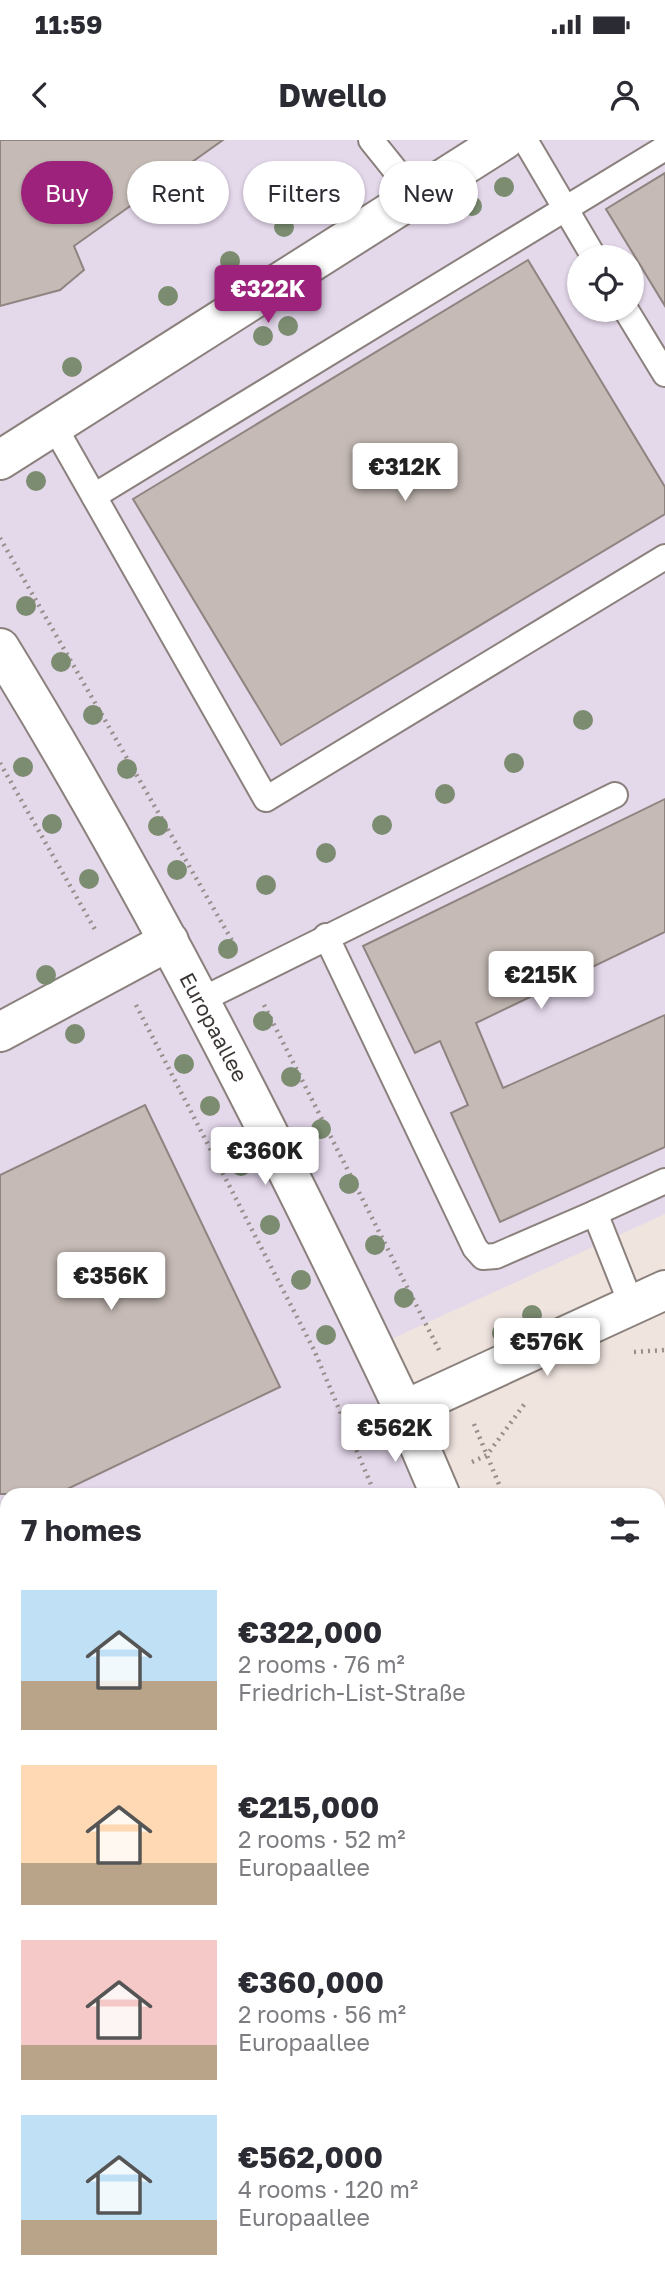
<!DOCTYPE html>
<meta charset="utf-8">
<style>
body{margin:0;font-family:"Golos Text",sans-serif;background:#f7f7f7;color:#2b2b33;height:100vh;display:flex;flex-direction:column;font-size:26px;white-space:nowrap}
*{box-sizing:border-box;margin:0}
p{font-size:23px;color:#7c7c81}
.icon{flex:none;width:38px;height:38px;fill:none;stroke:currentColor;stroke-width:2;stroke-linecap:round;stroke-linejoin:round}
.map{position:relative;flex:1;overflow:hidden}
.details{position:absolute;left:0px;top:1348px;width:665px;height:800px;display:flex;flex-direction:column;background:#fff;border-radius:21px 21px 0 0;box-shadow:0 2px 5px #0004}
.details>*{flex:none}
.guide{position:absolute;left:21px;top:21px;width:623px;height:63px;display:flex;gap:14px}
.buttons{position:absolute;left:567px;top:105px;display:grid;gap:14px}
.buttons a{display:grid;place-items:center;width:77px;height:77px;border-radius:50%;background:#fff;box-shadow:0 2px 5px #0004;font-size:35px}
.price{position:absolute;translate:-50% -60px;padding:0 16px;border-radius:7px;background:#fff;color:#222;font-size:23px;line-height:46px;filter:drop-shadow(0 2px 4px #0008)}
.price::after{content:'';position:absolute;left:50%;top:42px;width:21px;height:16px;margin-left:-10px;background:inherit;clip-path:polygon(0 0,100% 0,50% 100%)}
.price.selected{background:#9c227b;color:#fff}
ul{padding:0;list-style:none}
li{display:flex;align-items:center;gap:21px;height:175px;padding:0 21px}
li span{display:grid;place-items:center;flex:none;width:196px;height:140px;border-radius:0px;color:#555}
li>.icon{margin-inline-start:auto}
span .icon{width:84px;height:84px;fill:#fffc;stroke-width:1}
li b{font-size:30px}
h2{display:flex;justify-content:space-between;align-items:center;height:84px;padding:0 21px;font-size:30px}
.tag{padding:0 24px;border-radius:32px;background:#fff;box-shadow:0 2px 5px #0004;font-size:24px;line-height:63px}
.tag.selected{background:#9c227b;color:#fff}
.status{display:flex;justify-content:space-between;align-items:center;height:49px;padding:0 35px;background:#fff;direction:ltr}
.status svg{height:19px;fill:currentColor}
header{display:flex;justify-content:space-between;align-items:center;height:91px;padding:0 21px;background:#fff;font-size:32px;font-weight:700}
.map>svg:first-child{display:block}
</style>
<div class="status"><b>11:59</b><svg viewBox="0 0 49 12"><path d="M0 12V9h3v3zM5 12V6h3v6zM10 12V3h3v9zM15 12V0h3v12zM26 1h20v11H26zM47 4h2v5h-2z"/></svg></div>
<header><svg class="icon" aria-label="back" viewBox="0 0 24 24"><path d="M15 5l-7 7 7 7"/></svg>Dwello<svg class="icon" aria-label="person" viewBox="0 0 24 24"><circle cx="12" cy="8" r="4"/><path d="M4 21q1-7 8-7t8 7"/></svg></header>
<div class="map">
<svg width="665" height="2146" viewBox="0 0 665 2146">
<rect width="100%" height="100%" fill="#f0e4df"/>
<!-- commercial -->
<path fill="#f0d5d9" d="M665,1580V1708L658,1690V1585Z"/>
<!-- industrial -->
<path fill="#e4d8eb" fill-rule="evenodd" d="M0,0H665V1074L365,1211L426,1354H7V2140H658V1958L665,1980V2146H0ZM579,117H632V170H579Z"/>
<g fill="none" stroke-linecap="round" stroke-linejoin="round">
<!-- stream -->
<g stroke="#9ecbe2" stroke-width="14">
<path d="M658,1382L665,1379"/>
<path d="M0,1642L7,1639"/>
</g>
</g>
<!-- building -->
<g fill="#c5bab5" stroke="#8f8480" stroke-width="2">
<path d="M0,0H223L74,106L84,130L60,150L0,166Z"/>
<path d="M665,33V166L606,69Z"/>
<path d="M528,120L665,347V374L281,605L133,359Z"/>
<path d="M665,659V792L476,883L503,948L665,875V1007L500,1082L451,973L468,965L440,901L415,913L363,806Z"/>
<path d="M145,965L280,1247L57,1354H0V1035Z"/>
</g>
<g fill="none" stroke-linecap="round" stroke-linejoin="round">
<defs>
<g id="service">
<path d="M371,0L416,56"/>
<path d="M525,0L594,117"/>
<path d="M626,170L665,234"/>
<path d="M54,286L266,659L665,417"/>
<path d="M94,356L665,8"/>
<path d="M326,796L475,1108L483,1117L496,1116L595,1073L632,1166"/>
<path d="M201,860L615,655"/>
<path d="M595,1073L665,1041"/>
<path d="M658,1679L665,1673"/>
</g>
<g id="minor">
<path d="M0,320L504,0"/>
<path d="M0,508C151,754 280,1010 404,1270"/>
<path d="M0,892L169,801"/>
</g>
<g id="tertiary">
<path d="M440,1354L404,1270L665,1150"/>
<path d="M658,1894L665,1914"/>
</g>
</defs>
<!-- service casing -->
<use href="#service" stroke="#8b817c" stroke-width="28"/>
<!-- minor casing -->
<use href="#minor" stroke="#8b817c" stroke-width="42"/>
<!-- tertiary casing -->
<use href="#tertiary" stroke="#8b817c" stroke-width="42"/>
<!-- path -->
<g stroke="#978f8b" stroke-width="4.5" stroke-dasharray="2 5" stroke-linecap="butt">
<path d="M0,398L234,804"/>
<path d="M0,623L97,793"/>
<path d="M136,865L314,1210L375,1354"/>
<path d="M264,865L439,1210"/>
<path d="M634,1212L665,1210"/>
<path d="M474,1284L503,1354"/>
<path d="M472,1322L487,1315L526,1262"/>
<path d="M0,1571L7,1568"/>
<path d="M658,1750L665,1769"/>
<path d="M658,2092L665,2113"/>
</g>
<!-- service -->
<use href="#service" stroke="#fff" stroke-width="24"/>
<!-- minor -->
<use href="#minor" stroke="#fff" stroke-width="38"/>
<!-- tertiary -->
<use href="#tertiary" stroke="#fff" stroke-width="38"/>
<defs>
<g id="rail">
<path d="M658,1540L665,1537"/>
<path d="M658,1568L665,1564"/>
<path d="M0,1842L7,1839"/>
<path d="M0,1942L7,1938"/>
</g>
</defs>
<!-- rail casing -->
<use href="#rail" stroke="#5d5654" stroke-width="8"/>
<!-- rail -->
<use href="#rail" stroke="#fff" stroke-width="5" stroke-dasharray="16" stroke-linecap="butt"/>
</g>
<!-- trees -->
<g fill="#7b8c70">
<circle cx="504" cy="47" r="10"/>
<circle cx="338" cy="58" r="10"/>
<circle cx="472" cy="66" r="10"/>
<circle cx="284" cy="87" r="10"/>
<circle cx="230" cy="121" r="10"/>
<circle cx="226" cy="150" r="10"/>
<circle cx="168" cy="156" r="10"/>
<circle cx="288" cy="186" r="10"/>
<circle cx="263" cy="196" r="10"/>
<circle cx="72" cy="227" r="10"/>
<circle cx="36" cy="341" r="10"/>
<circle cx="26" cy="466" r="10"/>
<circle cx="61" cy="522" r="10"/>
<circle cx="93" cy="575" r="10"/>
<circle cx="583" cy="580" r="10"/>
<circle cx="514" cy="623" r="10"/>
<circle cx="23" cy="627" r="10"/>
<circle cx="127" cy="629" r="10"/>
<circle cx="445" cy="654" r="10"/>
<circle cx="52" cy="684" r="10"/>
<circle cx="382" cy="685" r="10"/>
<circle cx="158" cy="686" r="10"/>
<circle cx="326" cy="713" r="10"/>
<circle cx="177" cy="730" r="10"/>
<circle cx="89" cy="739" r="10"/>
<circle cx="266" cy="745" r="10"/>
<circle cx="228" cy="809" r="10"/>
<circle cx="46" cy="835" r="10"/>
<circle cx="263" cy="881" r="10"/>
<circle cx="75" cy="894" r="10"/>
<circle cx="184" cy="924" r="10"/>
<circle cx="291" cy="937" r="10"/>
<circle cx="210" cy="966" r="10"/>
<circle cx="321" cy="989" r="10"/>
<circle cx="241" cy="1026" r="10"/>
<circle cx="349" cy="1044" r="10"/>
<circle cx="270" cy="1085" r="10"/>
<circle cx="375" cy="1105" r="10"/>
<circle cx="301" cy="1140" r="10"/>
<circle cx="404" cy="1158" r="10"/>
<circle cx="532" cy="1175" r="10"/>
<circle cx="502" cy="1193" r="10"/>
<circle cx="326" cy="1195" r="10"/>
</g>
<g text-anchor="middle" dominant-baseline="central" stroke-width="6" stroke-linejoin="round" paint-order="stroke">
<!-- street labels -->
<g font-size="21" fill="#3b3634" stroke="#fff">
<text transform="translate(214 887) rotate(62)">Europaallee</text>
</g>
</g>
</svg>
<div class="buttons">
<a><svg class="icon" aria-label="locate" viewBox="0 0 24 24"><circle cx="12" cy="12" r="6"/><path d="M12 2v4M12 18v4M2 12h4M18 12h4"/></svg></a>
</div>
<b class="price selected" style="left:268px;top:185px">€322K</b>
<b class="price" style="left:405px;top:363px">€312K</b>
<b class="price" style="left:541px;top:871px">€215K</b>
<b class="price" style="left:265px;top:1047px">€360K</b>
<b class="price" style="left:111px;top:1172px">€356K</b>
<b class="price" style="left:547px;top:1238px">€576K</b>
<b class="price" style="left:395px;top:1324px">€562K</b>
<div class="guide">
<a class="tag selected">Buy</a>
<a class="tag">Rent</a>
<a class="tag">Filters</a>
<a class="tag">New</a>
</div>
<section class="details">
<h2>7 homes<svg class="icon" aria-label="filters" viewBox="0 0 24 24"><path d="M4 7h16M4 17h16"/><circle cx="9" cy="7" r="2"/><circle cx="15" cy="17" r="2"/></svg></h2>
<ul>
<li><span style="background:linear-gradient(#bfe0f5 65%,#b9a48a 0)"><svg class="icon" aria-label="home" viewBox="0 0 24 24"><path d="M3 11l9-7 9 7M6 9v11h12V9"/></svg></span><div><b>€322,000</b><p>2 rooms · 76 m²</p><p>Friedrich-List-Straße</p></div></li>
<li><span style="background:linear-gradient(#ffd9b3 70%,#b9a48a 0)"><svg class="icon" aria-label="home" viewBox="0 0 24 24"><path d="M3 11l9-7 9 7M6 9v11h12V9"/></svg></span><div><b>€215,000</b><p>2 rooms · 52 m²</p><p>Europaallee</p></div></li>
<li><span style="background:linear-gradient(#f6c9c9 75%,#b9a48a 0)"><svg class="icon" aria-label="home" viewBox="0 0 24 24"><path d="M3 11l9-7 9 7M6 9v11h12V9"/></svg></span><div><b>€360,000</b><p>2 rooms · 56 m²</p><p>Europaallee</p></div></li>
<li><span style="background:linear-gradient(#bfe0f5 75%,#b9a48a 0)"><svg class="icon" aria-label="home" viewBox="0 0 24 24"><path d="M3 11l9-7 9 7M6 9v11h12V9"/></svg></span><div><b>€562,000</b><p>4 rooms · 120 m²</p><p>Europaallee</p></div></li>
</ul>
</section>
</div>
